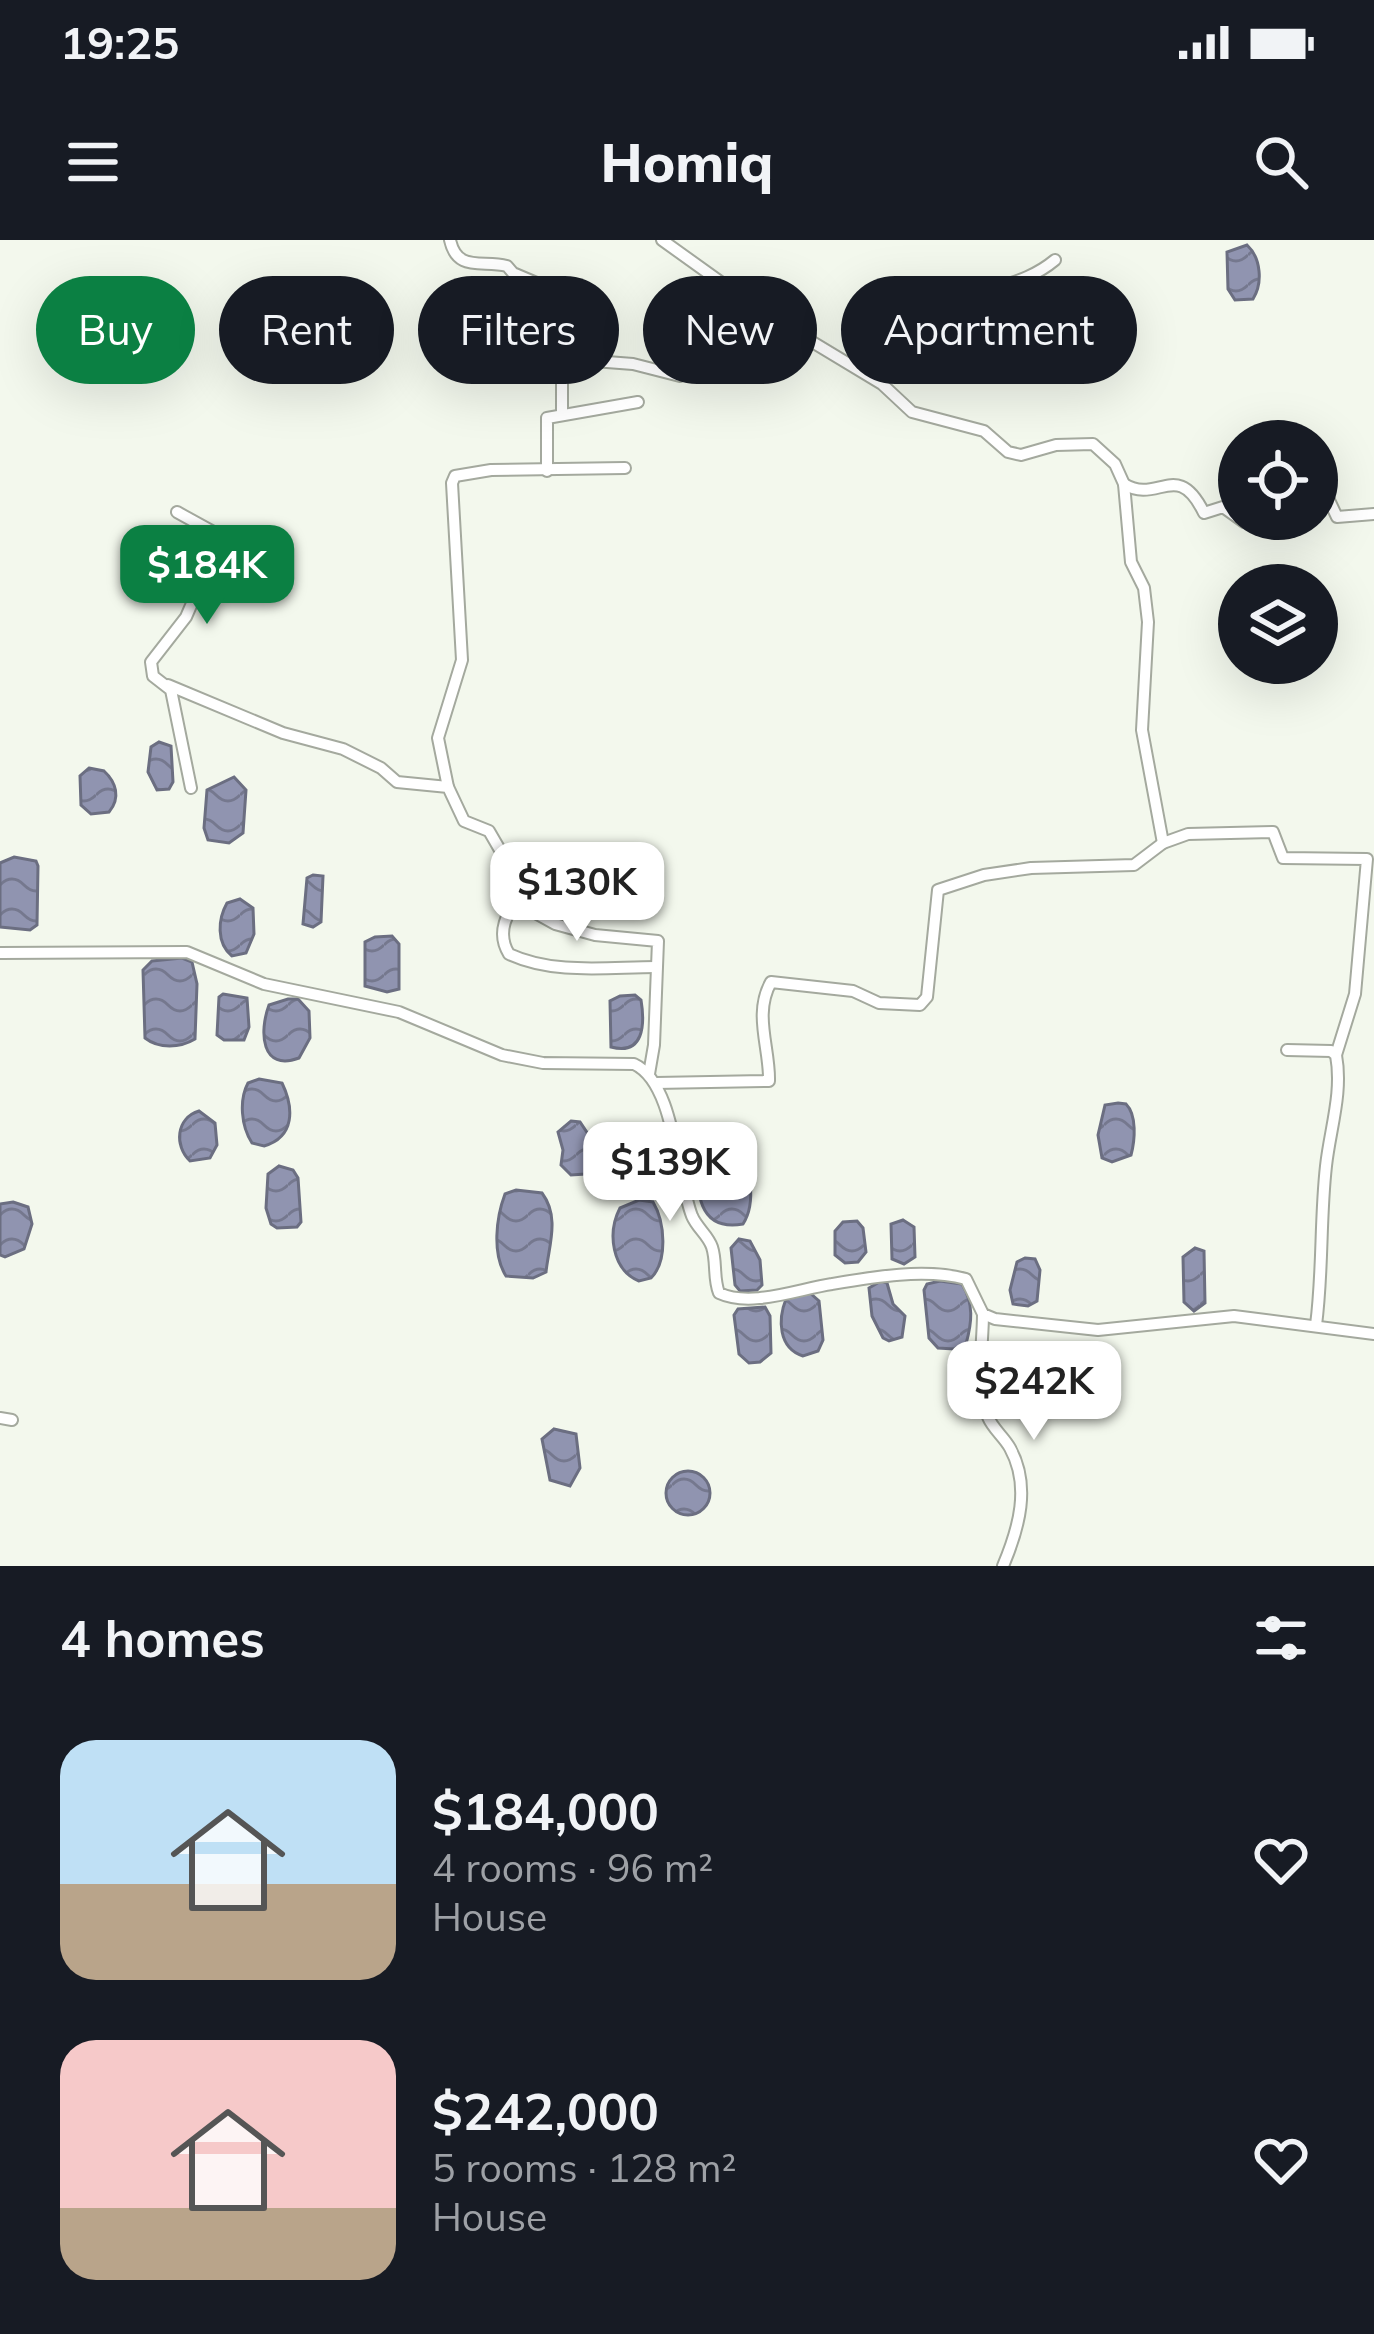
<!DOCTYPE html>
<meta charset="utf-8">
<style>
body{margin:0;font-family:Mulish,sans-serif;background:#20242c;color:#f1f3f6;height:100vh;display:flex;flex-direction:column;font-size:45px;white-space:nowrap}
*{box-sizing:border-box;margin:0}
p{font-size:39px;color:#9ea1a6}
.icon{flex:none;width:66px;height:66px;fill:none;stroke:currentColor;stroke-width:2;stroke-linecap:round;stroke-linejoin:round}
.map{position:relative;height:1326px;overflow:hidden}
.side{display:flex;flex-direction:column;background:#171b24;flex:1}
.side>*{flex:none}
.hud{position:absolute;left:36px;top:36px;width:1302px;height:108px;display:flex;gap:24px}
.buttons{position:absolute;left:1218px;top:180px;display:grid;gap:24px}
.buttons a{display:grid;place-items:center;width:120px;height:120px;border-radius:50%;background:#171b24;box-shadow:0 12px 48px #0002;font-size:60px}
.price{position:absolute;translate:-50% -102px;padding:0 27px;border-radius:24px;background:#fff;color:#222;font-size:39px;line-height:78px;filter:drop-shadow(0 3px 6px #0008)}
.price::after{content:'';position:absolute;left:50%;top:72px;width:36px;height:27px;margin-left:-18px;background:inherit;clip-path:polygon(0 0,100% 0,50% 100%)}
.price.on{background:#0b8043;color:#fff}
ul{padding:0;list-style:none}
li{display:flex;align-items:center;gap:36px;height:300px;padding:0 60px}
li span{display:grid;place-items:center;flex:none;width:336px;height:240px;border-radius:36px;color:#555}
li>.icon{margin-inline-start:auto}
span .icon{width:144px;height:144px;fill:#fffc;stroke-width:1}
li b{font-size:51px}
h2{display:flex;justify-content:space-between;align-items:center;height:144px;padding:0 60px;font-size:51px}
.tag{padding:0 42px;border-radius:54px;background:#171b24;box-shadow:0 12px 48px #0002;font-size:42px;line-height:108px}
.tag.on{background:#0b8043;color:#fff}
.status{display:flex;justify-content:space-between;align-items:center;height:84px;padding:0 60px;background:#171b24;direction:ltr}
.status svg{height:33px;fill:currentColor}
header{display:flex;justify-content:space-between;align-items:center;height:156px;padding:0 60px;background:#171b24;font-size:54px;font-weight:800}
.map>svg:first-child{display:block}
</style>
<div class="status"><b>19:25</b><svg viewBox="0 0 49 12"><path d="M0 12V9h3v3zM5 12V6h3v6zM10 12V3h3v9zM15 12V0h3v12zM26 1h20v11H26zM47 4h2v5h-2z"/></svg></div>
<header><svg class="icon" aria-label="menu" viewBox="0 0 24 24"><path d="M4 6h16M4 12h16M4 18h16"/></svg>Homiq<svg class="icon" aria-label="search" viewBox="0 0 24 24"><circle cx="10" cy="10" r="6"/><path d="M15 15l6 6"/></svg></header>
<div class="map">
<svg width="1374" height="1326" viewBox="0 0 1374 1326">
<defs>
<pattern id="water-waves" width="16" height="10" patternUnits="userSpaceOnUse" patternTransform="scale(3)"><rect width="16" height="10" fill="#9094b0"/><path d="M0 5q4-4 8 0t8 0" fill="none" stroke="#75788e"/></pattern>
</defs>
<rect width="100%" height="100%" fill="#f3f8ed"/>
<!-- water -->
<g fill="url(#water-waves)" stroke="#6b6e81" stroke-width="3">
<path d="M1247,5C1261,18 1263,43 1253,59L1235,60L1228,49L1227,12Z"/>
<path d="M159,502L171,506L173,542L169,549L157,550L148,532L151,507Z"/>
<path d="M89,528L104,531C116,542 121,558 109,572L91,574L81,565L80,536Z"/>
<path d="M234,537L246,550L243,593L229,603L208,600L204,588L207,550Z"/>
<path d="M14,617L36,621L38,626L37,685L30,690L0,687V623Z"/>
<path d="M313,635L323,636L321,682L313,687L303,684L307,638Z"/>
<path d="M240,659L253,668L254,694L246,713L232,716C216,703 218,679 227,663Z"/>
<path d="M392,696L399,704V749L387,752L365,746V702L375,697Z"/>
<path d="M182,718L192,722L197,744L195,799C180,808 159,809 145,798L143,730L152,721Z"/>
<path d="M223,754L247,758L249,787L244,800H224L217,795L219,757Z"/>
<path d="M620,756L635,755L641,760C645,784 644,816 611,807L610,761Z"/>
<path d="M288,759H298L309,771L310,798L299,818C261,832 259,792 269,765Z"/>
<path d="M259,839L282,843C294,868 295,897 264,906L252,903C241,886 239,860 248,843Z"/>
<path d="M1118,863L1126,864C1137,875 1135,900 1131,915L1112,922L1102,918L1098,895L1105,865Z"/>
<path d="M199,871L215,883L217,905L210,918L190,921C174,906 176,878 199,871Z"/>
<path d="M571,881L580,882L588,894L585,934L571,935L561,925L563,910L558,892Z"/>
<path d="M624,887L642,889L643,913L649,920L646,938L635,942L616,938L612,921L616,893Z"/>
<path d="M734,906C752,922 756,964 743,984C697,992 697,951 697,916L707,907Z"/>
<path d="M279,926L293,930L298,938L301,982L297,987L277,988L271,984L266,968L268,934Z"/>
<path d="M516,950L542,953C560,977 549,1005 546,1032L533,1038L506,1036C492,1014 496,978 505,954Z"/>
<path d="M639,960L653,962C665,982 668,1021 651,1038L639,1041C612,1030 607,993 620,968Z"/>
<path d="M13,962L28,967L32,984L24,1009L5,1017L0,1015V964Z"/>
<path d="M903,980L914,987L915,1017L904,1024L892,1019L891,984Z"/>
<path d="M857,981L863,988L866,1012L858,1022L845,1023L835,1015V991L843,982Z"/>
<path d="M739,999L750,1001L760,1020L762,1045L757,1050L740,1051L735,1045L731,1008Z"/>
<path d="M1195,1008L1204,1011L1205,1063L1194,1071L1184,1062L1183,1017Z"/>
<path d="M1025,1018L1035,1019L1040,1030L1037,1061L1028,1066L1013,1064L1010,1050L1017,1022Z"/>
<path d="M881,1041L887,1043L893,1064L905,1076L902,1097L889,1101L883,1098L872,1076L869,1048Z"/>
<path d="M940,1041L962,1044C974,1064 972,1082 966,1104L954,1109L938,1108L929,1098L924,1050L927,1044Z"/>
<path d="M810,1053L819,1061L823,1100L818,1111L803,1116C778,1108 778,1079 786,1059Z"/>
<path d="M765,1067L770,1076L771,1113L760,1122L749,1123L739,1114L734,1075L738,1069Z"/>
<path d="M554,1189L576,1194L580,1228L570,1246L550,1240L542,1199Z"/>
<circle cx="688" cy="1253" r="22"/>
</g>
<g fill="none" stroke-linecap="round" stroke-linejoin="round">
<defs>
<g id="minor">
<path d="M450,0C457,32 481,20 507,26L513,33L586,64L590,71L594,121L589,125L562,126V173"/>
<path d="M662,0L761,71L882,144L912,172L984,191L1008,212L1021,215L1056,205L1093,204L1115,224L1124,244L1131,322L1144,348L1148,382L1142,490L1163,603"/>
<path d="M594,121L633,124L680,136"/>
<path d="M853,124C885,93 936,69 978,54C1006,44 1031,40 1055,20"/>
<path d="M547,231V178L638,162"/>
<path d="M1124,244C1158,265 1177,218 1204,273L1223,267L1244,282L1256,279"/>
<path d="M1317,257L1328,258L1337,277L1374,274"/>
<path d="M177,272L215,293L222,303L217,328L199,347L186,377L151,422L153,436L171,450L191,548"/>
<path d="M168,445L283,493L343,509L381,528L397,542L448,547L464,581L489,591L537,674L555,684L595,695L658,701L654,805L649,834"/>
<path d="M448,547L438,498L462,420L452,243L455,236L491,230L625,228"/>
<path d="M523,655C506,671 496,693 509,714C554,735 608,727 656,727"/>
<path d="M0,713L187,712L264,744L399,772L502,815L543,823L634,824C675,843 676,935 692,976C697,988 708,995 712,1007C717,1022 713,1038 719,1053C751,1068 798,1049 832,1044C873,1037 925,1028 966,1039L983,1074L995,1079L1098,1090L1234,1076L1374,1094"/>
<path d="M1287,810L1331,811L1336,815C1343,853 1330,889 1326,926C1320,979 1323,1032 1316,1085"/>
<path d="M656,843L769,841C770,808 753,774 771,742L853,751L879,763L920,765L927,757L938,650L984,635L1031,628L1134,625L1163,603L1188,594L1273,592L1283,618L1367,619L1355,754L1336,815"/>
<path d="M983,1074C983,1106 975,1148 988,1177C993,1189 1004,1197 1010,1208C1031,1246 1019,1288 1003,1326"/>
<path d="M0,1178L12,1180"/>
</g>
</defs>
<!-- minor casing -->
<use href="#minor" stroke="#a4a99e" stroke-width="14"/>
<!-- minor -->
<use href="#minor" stroke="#fff" stroke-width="10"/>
</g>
</svg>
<div class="buttons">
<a><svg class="icon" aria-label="locate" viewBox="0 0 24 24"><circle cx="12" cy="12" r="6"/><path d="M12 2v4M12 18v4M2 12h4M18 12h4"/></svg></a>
<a><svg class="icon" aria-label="layers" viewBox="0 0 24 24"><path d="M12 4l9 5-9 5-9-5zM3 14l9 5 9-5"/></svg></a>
</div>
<b class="price on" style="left:207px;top:387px">$184K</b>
<b class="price" style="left:577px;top:704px">$130K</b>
<b class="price" style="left:670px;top:984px">$139K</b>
<b class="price" style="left:1034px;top:1203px">$242K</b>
<div class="hud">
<a class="tag on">Buy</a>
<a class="tag">Rent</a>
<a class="tag">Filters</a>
<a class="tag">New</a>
<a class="tag">Apartment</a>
</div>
</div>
<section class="side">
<h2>4 homes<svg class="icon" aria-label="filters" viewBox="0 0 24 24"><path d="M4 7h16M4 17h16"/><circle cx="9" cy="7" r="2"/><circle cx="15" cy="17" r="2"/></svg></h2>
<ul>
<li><span style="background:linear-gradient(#bfe0f5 60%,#b9a48a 0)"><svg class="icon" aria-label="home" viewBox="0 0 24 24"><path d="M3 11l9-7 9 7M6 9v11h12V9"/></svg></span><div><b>$184,000</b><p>4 rooms · 96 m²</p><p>House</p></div><svg class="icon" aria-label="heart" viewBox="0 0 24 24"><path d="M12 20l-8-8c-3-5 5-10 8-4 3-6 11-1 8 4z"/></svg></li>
<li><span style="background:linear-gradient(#f6c9c9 70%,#b9a48a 0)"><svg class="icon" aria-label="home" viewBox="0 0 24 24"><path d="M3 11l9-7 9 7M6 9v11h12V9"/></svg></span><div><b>$242,000</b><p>5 rooms · 128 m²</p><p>House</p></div><svg class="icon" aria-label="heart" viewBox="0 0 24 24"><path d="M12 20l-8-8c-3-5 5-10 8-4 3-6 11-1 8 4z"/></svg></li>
</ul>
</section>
